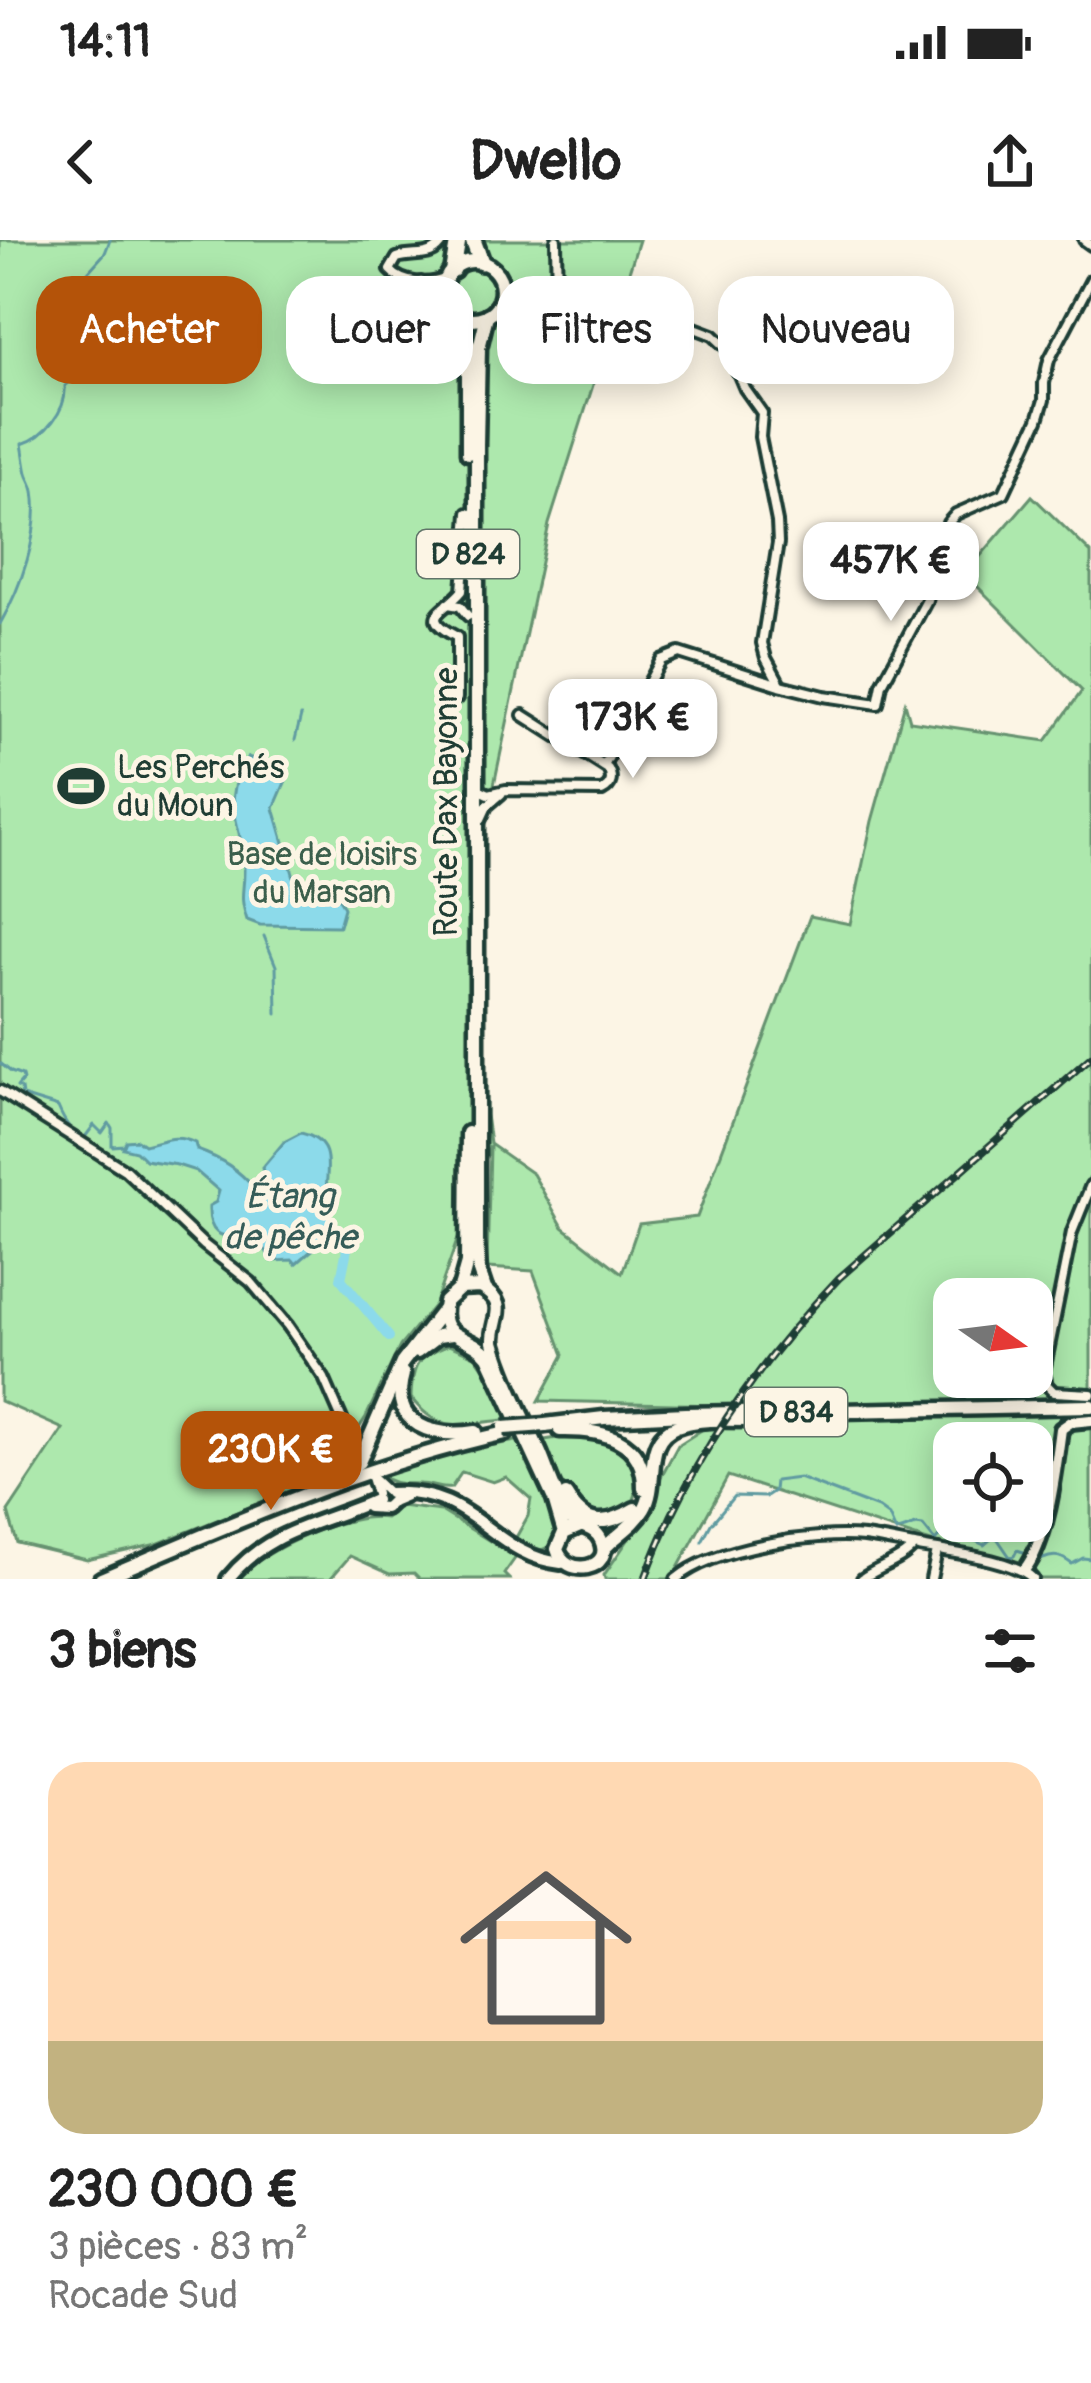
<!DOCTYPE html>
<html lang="fr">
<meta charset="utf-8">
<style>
body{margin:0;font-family:Pangolin,sans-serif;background:#f6f6f6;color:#222;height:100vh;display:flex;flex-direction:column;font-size:45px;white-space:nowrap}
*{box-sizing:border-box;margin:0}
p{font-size:39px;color:#767676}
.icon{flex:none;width:66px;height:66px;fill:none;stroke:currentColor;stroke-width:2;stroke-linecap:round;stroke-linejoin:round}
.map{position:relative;height:1339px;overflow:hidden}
.sheet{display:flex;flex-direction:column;background:#fff;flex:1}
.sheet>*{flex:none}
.top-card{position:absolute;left:36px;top:36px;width:1020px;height:108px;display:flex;gap:24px}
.needle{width:78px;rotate:104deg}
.tools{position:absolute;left:933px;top:1038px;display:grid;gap:24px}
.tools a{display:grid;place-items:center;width:120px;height:120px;border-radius:24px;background:#fff;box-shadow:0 6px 30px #0003;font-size:60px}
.price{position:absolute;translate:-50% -102px;padding:0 27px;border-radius:24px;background:#fff;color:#222;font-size:39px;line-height:78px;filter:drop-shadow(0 3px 6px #0008)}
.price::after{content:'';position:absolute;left:50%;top:72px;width:36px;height:27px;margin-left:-18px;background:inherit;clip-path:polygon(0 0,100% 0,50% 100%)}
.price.current{background:#b45309;color:#fff}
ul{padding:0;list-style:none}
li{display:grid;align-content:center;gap:24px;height:636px;padding:0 48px}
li+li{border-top:3px solid #e0e0e0}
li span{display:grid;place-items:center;height:372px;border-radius:36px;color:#555}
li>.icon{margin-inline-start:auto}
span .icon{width:216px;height:216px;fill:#fffc;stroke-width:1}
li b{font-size:51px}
h2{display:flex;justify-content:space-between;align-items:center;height:144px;padding:0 48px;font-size:51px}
.chip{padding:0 42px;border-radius:36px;background:#fff;box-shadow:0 6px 30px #0003;font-size:42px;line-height:108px}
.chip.current{background:#b45309;color:#fff}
.status{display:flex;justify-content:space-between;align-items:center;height:84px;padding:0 60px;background:#fff;direction:ltr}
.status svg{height:33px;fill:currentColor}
header{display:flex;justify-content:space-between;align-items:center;height:156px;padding:0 48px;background:#fff;font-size:54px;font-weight:800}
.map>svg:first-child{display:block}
</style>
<div class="status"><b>14:11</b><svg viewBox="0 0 49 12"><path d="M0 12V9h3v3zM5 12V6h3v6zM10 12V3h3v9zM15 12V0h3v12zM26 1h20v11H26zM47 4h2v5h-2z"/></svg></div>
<header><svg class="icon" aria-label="back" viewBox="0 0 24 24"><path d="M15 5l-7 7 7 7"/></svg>Dwello<svg class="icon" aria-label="share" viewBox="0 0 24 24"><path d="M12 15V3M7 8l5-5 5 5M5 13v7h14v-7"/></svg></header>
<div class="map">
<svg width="1091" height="1339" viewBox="0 0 1091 1339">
<rect width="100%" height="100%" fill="#fcf5e5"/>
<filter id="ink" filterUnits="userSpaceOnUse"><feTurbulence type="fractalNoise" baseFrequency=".00833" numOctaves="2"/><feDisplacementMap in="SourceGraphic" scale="24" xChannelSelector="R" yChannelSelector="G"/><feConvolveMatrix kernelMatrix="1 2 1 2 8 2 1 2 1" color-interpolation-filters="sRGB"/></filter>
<g filter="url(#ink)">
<!-- green -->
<g fill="#ade8ad" stroke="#669270" stroke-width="3" fill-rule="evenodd">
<path d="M0,0H639L549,284L483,597L486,875L490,904L533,934L563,987L622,1033L639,984L697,977L810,676L850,684L872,581L905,463L910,481L1046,501L1082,451L965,334L1032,256L1091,313V1339H1040L1032,1334L1035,1325L940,1305L728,1236L672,1339H605L604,1335L648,1271L655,1257L657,1244L678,1205L703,1189L763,1185L764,1166L539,1161L564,1115L533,1031L487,1028L490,906L435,1064L400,1106L366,1177L329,1235L157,1304L87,1320L17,1303L8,1272L63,1189L0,1161ZM954,1059H1032V1137H954ZM954,1203H1032V1281H954Z"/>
<path d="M449,1105L475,1116L490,1137L508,1173L504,1180C461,1184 440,1195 411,1158C412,1125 417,1116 449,1105Z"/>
<path d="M577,1195C592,1199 610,1202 622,1213C645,1235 640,1262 618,1280L586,1272L566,1250L538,1201Z"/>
<path d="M521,1200C532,1223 573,1285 549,1306C537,1316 524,1307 514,1301L528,1276L531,1259L506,1237L493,1242L462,1232L451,1248C438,1250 432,1244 420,1244C403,1243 393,1246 379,1234L473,1209Z"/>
<path d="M400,1266L441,1271L516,1317L504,1334L509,1339H420L414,1333L390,1334L350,1316L330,1339H238C262,1309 348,1272 385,1278Z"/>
</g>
<!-- water -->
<g fill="#8cdaea" stroke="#609ba1" stroke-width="3">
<path d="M248,517L272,526L287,538L274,568L294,637C314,644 335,645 344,668L339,686L260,685L247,680C239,655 244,654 244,631C245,583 217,566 248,517Z"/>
<path d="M301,893C345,904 319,942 328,970C330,977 334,981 339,987L296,1024L293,1020L272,1021C268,1015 266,1008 260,1004C240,991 207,1010 209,966L216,962L219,951L196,931L177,925L145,920L136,911L123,908L126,901L137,900L144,905C163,901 175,893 195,903L197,910C222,919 238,929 255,949H261L266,942L262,928L284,902Z"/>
</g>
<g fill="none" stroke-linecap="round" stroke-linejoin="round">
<!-- stream -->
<g stroke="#609ba1" stroke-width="3">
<path d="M0,384C20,349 41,293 34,251C33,244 29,240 27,233C25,225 24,214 22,204C45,197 67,170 65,146L71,141L66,130L65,107L68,70L77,57L79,42L105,13L110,0"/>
<path d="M295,500L301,476"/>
<path d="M264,696L276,726L277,774"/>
<path d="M0,823L11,832L22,836L23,840L17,847L21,849L22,856L58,867C63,879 71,895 85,897L94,885L102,893L109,883L112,888V906L124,905"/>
<path d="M702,1301L711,1284L734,1256L765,1257L774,1251L775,1241L799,1238L878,1268L889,1276L896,1292L916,1285L923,1286L935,1301L947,1288L984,1305L992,1298H997L1010,1317L1014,1316L1017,1310L1030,1314"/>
<path d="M1040,1316L1043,1319C1055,1314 1061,1316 1072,1324L1083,1318L1091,1319"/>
</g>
<!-- river -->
<path stroke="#8cdaea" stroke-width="10" d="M336,989L347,1009L341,1039L389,1097"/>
<defs>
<g id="street">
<path d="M444,0C432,21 417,12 397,18L390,30C402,44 429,46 446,38"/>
<path d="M556,0L557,61"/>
<path d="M1084,0L1091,5"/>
<path d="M421,42L434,58L437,69"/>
<path d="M501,42L520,54"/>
<path d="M428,45L444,54"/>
<path d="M499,62L513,57H527L578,64L619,75L663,76L713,95L728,109L745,149L762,173L760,197L777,282L778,303L762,403L766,418L780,444"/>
<path d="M448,364L460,366L468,376"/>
<path d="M457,458V397C416,376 445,372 462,351L468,273"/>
<path d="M604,526L661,420L679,413L780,445L824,456L878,464L882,444L927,360L948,283L956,274L1004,253L1038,180L1044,160V143L1049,120L1091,40"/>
<path d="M476,548L489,554L506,550L602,551C612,546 613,538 608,529L523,475"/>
<path d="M481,579L487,566L501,554"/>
<path d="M0,851L125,930L204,1005L251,1042L288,1086L324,1138L358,1216"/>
<path d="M1091,945L1072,992L1044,1132L1047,1145L1054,1152L1091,1154"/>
<path d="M370,1236L386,1251"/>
<path d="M371,1237L376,1254"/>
<path d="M676,1339C714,1307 815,1292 864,1297C889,1300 913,1307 938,1310C963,1314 1018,1322 1033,1339"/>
<path d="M862,1339C878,1327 901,1322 914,1306"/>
<path d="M931,1339L937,1311"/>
</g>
<g id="secondary">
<path d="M389,1253C475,1247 490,1315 561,1323"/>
<path d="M368,1267L385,1268L392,1261L404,1256"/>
<path d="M1025,1329C1048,1300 1056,1226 1061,1189L1071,1182L1091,1180"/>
<path d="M228,1339C269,1289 319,1285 375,1260"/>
</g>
<g id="primary">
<circle cx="473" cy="50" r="29"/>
<path d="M462,77L468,102V213"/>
<path d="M460,1048L467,1023L468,893"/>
<path d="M485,1049L479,1031L477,1002V204L479,108L487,75"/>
<path d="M417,1112L438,1096L452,1094"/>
<path d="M403,1134C388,1186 435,1198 476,1192"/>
<path d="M545,1185L604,1178L685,1174L1091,1166"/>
<path d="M560,1190C601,1189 645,1198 644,1248"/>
<path d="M343,1234L359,1222L402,1123L443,1070"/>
<path d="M566,1255C585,1287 605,1287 635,1269"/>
<path d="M564,1293L554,1259L488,1116C469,1092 437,1103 445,1062L460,1048L480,1047C511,1065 492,1077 493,1102C504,1140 524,1177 540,1213C548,1232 555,1255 566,1273C576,1289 594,1284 601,1300C615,1330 565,1339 557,1309L564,1293L580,1286"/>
<path d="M604,1309C616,1295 634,1286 644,1269C660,1242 641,1200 677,1186C705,1175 751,1182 782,1180"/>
<path d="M101,1339C233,1283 365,1224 506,1193"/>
</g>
<g id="highway">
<path d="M473,0L481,22"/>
<path d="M453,29L458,0"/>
</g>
</defs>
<!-- street casing -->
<use href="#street" stroke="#1f3d34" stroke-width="16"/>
<!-- secondary casing -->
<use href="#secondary" stroke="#1f3d34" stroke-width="20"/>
<!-- primary casing -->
<use href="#primary" stroke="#1f3d34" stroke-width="21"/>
<!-- highway casing -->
<use href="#highway" stroke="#1f3d34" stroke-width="24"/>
<!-- street -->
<use href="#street" stroke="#fcf5e5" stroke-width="8"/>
<!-- secondary -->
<use href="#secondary" stroke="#fcf5e5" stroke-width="10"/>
<!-- primary -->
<use href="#primary" stroke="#fcf5e5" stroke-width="12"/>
<!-- highway -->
<use href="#highway" stroke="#fcf5e5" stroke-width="15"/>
<defs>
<path id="rail" d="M645,1339C686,1226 757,1124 839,1038L1091,817"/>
</defs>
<!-- rail casing -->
<use href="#rail" stroke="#1f3d34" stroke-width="8"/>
<!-- rail -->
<use href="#rail" stroke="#fcf5e5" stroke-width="3" stroke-dasharray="9" stroke-linecap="butt"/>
<defs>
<path id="primary-bridge" d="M504,1188L545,1185"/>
</defs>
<!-- primary-bridge casing -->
<use href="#primary-bridge" stroke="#1f3d34" stroke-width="21" stroke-linecap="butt"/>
<!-- primary-bridge -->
<use href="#primary-bridge" stroke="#fcf5e5" stroke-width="12"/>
</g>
</g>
<!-- icons -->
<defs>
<symbol id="stadium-bare" viewBox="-9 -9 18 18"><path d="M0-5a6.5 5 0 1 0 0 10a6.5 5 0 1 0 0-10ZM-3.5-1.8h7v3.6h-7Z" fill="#1f3d34" stroke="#fcf5e5" stroke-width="2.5" paint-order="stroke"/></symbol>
</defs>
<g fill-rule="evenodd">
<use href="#stadium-bare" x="48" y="513" width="66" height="66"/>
</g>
<g text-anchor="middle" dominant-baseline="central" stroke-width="10" stroke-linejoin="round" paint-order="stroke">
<!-- shield labels -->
<g fill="#fcf5e5" stroke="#617469" stroke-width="3">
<rect x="417" y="290" width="102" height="48" rx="9"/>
<rect x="745" y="1148" width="102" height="48" rx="9"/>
</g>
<g font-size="30" font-weight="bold" fill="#1f3d34">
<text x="468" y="314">D 824</text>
<text x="796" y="1172">D 834</text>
</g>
<!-- poi labels -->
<g font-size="33" fill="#1f3d34" stroke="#fcf5e5" text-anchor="start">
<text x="117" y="527">Les Perchés<tspan x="117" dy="38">du Moun</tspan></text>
</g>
<!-- street labels -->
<g font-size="33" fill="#1f3d34" stroke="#fcf5e5">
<text transform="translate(446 562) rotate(-90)">Route Dax Bayonne</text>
</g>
<!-- park labels -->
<g font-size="33" fill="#3b5f4c" stroke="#fcf5e5">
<text x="322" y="614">Base de loisirs<tspan x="322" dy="38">du Marsan</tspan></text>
</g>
<!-- water labels -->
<g font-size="36" font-style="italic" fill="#355c58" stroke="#fcf5e5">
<text x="290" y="956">Étang<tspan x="290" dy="41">de pêche</tspan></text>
</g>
</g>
</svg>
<div class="tools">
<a><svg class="needle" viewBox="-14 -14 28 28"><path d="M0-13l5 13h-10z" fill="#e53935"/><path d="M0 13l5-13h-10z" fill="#767676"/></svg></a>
<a><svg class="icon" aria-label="locate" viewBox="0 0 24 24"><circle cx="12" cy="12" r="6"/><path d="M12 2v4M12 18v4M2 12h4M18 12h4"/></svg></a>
</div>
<b class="price" style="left:891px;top:384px">457K €</b>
<b class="price" style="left:633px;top:541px">173K €</b>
<b class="price current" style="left:271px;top:1273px">230K €</b>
<div class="top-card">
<a class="chip current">Acheter</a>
<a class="chip">Louer</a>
<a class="chip">Filtres</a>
<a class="chip">Nouveau</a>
</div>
</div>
<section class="sheet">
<h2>3 biens<svg class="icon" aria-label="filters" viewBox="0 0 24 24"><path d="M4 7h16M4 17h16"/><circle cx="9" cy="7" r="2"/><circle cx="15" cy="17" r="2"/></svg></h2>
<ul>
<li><span style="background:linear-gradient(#ffd9b3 75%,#c2b280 0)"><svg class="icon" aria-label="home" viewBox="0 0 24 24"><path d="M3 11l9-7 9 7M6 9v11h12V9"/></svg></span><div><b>230 000 €</b><p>3 pièces · 83 m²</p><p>Rocade Sud</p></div></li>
</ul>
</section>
